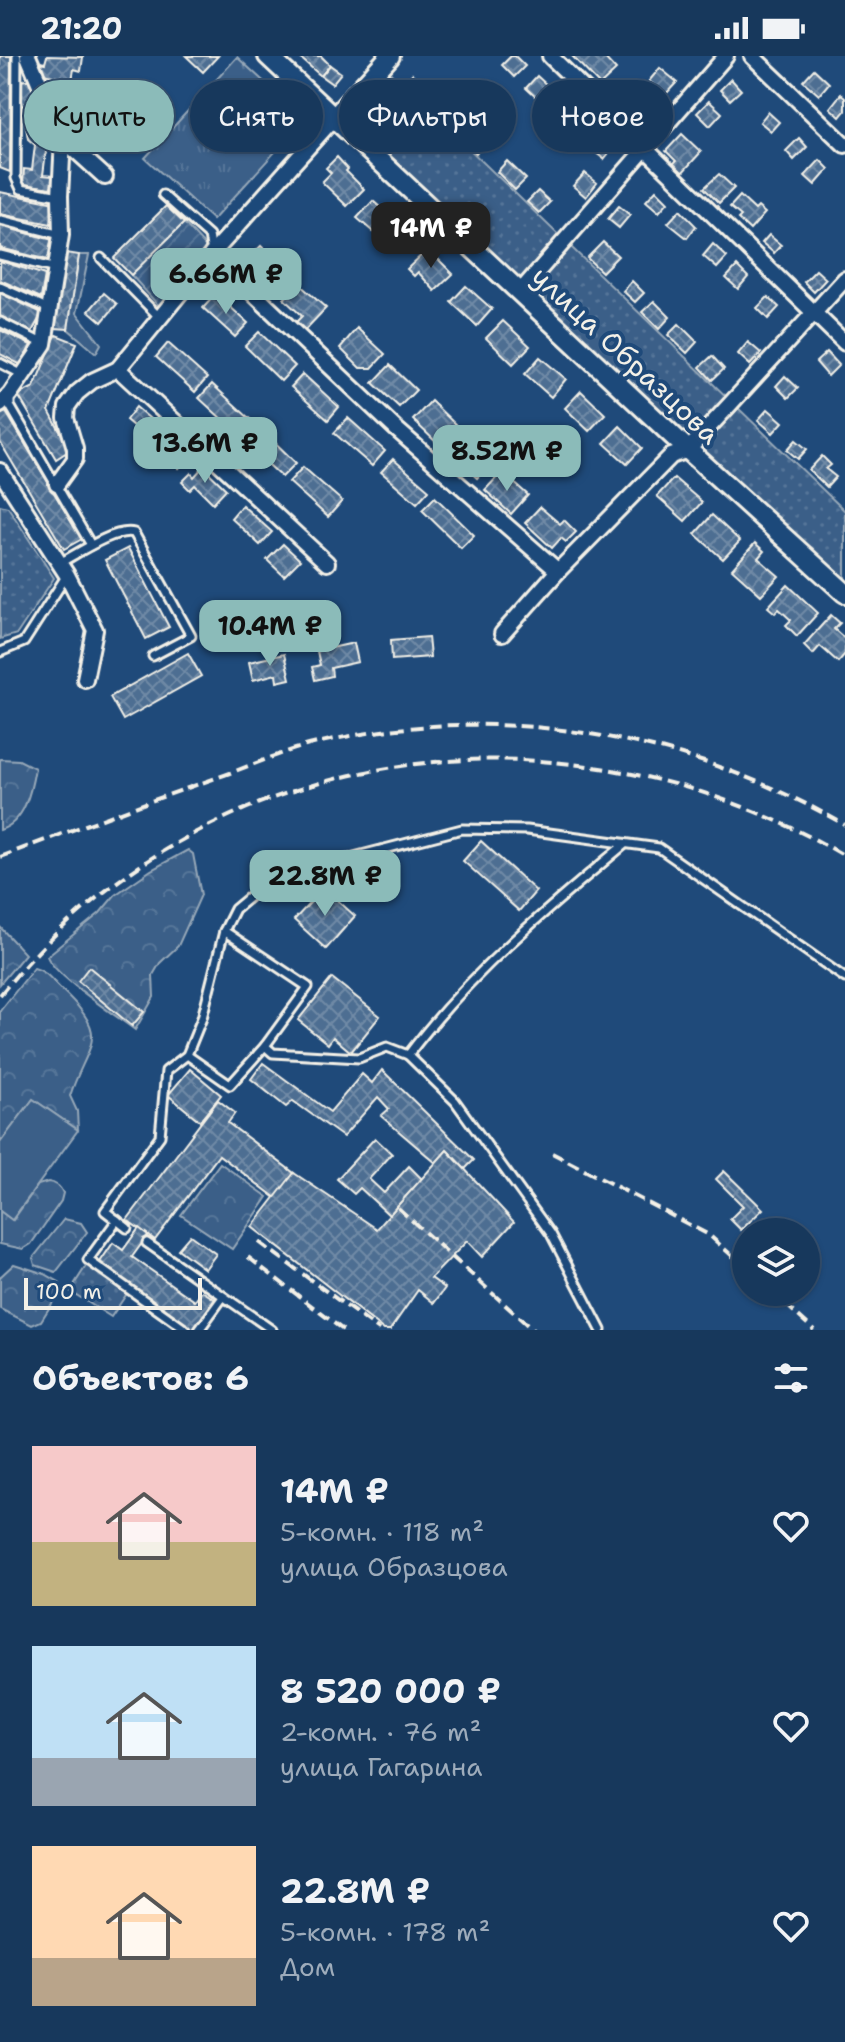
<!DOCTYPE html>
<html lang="ru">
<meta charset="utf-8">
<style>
body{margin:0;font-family:"Shantell Sans",sans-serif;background:#244365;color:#f1f3f6;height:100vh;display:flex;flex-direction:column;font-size:30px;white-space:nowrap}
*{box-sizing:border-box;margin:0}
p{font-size:26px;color:#9eacbb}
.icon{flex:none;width:44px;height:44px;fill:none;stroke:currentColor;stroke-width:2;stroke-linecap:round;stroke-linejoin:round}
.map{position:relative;height:1274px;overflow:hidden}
.details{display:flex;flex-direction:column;background:#17385c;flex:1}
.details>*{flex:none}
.guide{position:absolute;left:24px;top:24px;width:798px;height:72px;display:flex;gap:16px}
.tools{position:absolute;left:732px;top:1162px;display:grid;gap:16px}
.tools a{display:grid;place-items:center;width:88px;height:88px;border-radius:50%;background:#17385c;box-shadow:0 2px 6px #0004,0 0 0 2px #365272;font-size:40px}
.scale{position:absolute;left:24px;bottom:20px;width:178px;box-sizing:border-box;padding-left:8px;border:4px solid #f4f1e8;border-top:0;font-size:22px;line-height:28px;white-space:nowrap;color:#f4f1e8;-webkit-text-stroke:6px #1f4a7a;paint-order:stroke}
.price{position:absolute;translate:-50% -68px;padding:0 18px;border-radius:16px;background:#8bbbb9;color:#111;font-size:26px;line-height:52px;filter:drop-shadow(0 2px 4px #0008)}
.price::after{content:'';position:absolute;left:50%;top:48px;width:24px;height:18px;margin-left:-12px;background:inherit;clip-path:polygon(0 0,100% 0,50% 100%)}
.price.current{background:#222;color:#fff}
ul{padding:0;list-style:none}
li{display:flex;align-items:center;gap:24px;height:200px;padding:0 32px}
li span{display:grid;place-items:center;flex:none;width:224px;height:160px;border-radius:0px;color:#555}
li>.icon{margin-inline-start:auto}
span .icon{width:96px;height:96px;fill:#fffc;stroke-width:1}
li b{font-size:34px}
h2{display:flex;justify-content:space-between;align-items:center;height:96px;padding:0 32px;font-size:34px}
.tag{padding:0 28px;border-radius:36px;background:#17385c;box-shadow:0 2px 6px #0004,0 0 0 2px #365272;font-size:28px;line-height:72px}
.tag.current{background:#8bbbb9;color:#111}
.status{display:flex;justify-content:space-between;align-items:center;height:56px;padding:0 40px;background:#17385c;direction:ltr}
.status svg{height:22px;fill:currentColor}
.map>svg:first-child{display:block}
</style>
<div class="status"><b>21:20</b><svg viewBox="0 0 49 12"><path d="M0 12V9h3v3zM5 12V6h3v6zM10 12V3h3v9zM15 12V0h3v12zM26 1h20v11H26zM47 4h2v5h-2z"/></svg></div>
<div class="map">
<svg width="845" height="1274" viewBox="0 0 845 1274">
<defs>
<pattern id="grass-dots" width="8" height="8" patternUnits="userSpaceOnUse" patternTransform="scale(2)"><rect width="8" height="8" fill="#3a5f88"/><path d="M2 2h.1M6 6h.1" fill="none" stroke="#577699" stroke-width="1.8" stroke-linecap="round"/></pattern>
<pattern id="forest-crowns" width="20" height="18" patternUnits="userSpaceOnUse" patternTransform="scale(2)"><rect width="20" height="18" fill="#3a5f88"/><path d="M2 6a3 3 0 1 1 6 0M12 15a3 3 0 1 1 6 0" fill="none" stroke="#577699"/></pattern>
<pattern id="park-tufts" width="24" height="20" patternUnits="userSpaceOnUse" patternTransform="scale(2)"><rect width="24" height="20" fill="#3a5f88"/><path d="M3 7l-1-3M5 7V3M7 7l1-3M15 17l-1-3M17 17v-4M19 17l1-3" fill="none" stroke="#577699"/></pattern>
<pattern id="garden-furrows" width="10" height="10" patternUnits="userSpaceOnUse" patternTransform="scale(2)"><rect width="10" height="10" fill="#3a5f88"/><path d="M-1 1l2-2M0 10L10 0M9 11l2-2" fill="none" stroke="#577699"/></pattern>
<pattern id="building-cross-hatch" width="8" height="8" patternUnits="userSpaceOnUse" patternTransform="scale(2)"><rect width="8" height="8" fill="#4d6e92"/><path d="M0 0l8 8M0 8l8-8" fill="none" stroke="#708aa6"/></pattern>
</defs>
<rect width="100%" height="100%" fill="#1f4a7a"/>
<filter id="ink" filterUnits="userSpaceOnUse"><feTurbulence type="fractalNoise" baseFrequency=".0125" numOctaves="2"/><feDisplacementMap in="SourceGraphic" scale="16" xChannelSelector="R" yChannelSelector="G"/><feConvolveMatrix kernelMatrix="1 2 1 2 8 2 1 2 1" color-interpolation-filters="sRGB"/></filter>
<g filter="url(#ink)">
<!-- grass -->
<g fill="url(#grass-dots)" stroke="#97a8b8" stroke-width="2">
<path d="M382,9L845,455V537L334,62Z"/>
<path d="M0,449L8,451L54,522L17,578L0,583Z"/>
<path d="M88,1207L128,1236L111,1261L70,1235Z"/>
</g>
<!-- forest -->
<g fill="url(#forest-crowns)" stroke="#97a8b8" stroke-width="2">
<path d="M79,199H89L77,257L101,288L96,297L68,273Z"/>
<path d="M0,703L19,704L35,712C31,735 25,766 0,774Z"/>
<path d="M188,794L193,798L201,839L178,890L160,907L153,919L154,941L135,974C117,960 53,919 47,900L100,857L115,839L151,814Z"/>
<path d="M0,871L25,898L0,928Z"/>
<path d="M34,912C47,915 53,926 63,935C113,982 87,987 70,1040L77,1055L78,1074L33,1043L0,1087V955Z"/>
<path d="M220,1107L268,1141L232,1193L181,1159Z"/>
<path d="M48,1126C56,1127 60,1130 63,1137L61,1145L31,1188L23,1193L0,1188V1155L13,1164L38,1129Z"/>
<path d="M64,1163L81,1167L87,1176L56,1216L35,1209L33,1202Z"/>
<path d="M14,1208L45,1218L59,1226L61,1233L41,1265L32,1269L0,1253V1221Z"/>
</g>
<!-- park -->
<path fill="url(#park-tufts)" stroke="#97a8b8" stroke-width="2" d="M237,1L305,63L213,164L145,102Z"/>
<!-- garden -->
<path fill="url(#garden-furrows)" stroke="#97a8b8" stroke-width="2" d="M184,167L206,191L159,250L131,219Z"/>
<!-- pitch -->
<path fill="#3a5f88" stroke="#97a8b8" stroke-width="2" d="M33,1043L78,1074L12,1164L0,1155V1087Z"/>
<!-- building -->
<g fill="url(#building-cross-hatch)" stroke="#f4f1e8" stroke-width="2">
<path d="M0,0H11L10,116L0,112Z"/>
<path d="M47,0L83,1L81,15L74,13L72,24L38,17L40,6L45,7Z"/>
<path d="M186,0H218L203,16Z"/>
<path d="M298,0H321L330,9L321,20Z"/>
<path d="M511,0H515L525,10L514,21L502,9Z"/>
<path d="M572,0H603L616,14L600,29Z"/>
<path d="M330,9L341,17L332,28L321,20Z"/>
<path d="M660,12L677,26L665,39L649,25Z"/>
<path d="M814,13L829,27L819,39L803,25Z"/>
<path d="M412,18L428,35L419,44L403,28Z"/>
<path d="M537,20L549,31L538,43L526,32Z"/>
<path d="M33,23L42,81L47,88L43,119L53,120L51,132L23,128L24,113L32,114L35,89L28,83L19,25Z"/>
<path d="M731,23L741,34L730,44L720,34Z"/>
<path d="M59,34L115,81L101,98L60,64L66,56L51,43Z"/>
<path d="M841,38L845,41V55L840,61L830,52Z"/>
<path d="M561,43L574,56L562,68L549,55Z"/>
<path d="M709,45L722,57L710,70L697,57Z"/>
<path d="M640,47L651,56L639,69L628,60Z"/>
<path d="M449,53L466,69L457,78L440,63Z"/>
<path d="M768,56L779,66L771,75L760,66Z"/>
<path d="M473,75L485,87L476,97L464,84Z"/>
<path d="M682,78L701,96L681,118L672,109L676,105L666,95Z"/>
<path d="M600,82L613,92L604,103L591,93Z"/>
<path d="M799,82L807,91L794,104L786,95Z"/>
<path d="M337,101L348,113L346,115L364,133L347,150L322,126L331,117L326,112Z"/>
<path d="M820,104L829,113L815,129L805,120Z"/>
<path d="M507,105L526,123L515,134L497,116Z"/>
<path d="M585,117L597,127L586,141L573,130Z"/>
<path d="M719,118L734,132L719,147L704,132Z"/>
<path d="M656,134L668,146L659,156L646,145Z"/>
<path d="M538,135L550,146L539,157L527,146Z"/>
<path d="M0,136L55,147L51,168L0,158Z"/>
<path d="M740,140L755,154L758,151L765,157L750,174L738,163L741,160L730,151Z"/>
<path d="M373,145L402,170L387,188L357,162Z"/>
<path d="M166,150L184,167L131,219L114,202Z"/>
<path d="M619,150L630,159L619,172L608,163Z"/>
<path d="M680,154L696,170L687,182L668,167Z"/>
<path d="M0,170L53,184L48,204L0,192Z"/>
<path d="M769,179L781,189L774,197L762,187Z"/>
<path d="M603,186L618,200L602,216L587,202Z"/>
<path d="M713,188L727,201L717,212L703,200Z"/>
<path d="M261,190L287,215L269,234L243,208Z"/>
<path d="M428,193L453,218L435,235L418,216L414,220L407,213Z"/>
<path d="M66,197L79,199L68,273L55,272Z"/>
<path d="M0,205L45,219L41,242L0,224Z"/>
<path d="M737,210L748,221L738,233L726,222Z"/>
<path d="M816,214L826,223L814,236L804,226Z"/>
<path d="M632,225L644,237L635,246L623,235Z"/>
<path d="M298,227L326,252L305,274L296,266L302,260L284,243Z"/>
<path d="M466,230L492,253L477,270L451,246Z"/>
<path d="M0,237L42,257L32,276L0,260Z"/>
<path d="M104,237L117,248L102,266L89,255Z"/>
<path d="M216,238L248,267L235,281L203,252Z"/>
<path d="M768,241L779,251L768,263L757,252Z"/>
<path d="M654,245L670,261L659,273L642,256Z"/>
<path d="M503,265L530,290L513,308L486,282Z"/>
<path d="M679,268L697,286L687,297L668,279Z"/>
<path d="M357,272L385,298L372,312H360L340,292Z"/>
<path d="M0,274L31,289L21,309L0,298Z"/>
<path d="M259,276L295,310L281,325L245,290Z"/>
<path d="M56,279L77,287L49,355L70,394L56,403L18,339L34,331Z"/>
<path d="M748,286L761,297L750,309L738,298Z"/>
<path d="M168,287L207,322L195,336L156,301Z"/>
<path d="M827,296L839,309L828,320L816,306Z"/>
<path d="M712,300L724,313L712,324L700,311Z"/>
<path d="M540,301L566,323L551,341L525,318Z"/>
<path d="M390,309L416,334L399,351L373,327Z"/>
<path d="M303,318L339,351L328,364L291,331Z"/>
<path d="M785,320L798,332L788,342L776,330Z"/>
<path d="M212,328L250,363L237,377L199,342Z"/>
<path d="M581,335L605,358L589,375L565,352Z"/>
<path d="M431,345L456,369L438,388L413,364Z"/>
<path d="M136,351L156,368L146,381L126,364Z"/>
<path d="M768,353L783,366L773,377L758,364Z"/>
<path d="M6,356L82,483L64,493L0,386V359Z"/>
<path d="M348,362L385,395L372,410L334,377Z"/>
<path d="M258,370L296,407L282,421L243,385Z"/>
<path d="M620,370L642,392L627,408L604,387Z"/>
<path d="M171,381L191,399L179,412L159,394Z"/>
<path d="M467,382L493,405L477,422L451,399Z"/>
<path d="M796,384L807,393L798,403L787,394Z"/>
<path d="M822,400L831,409L826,413L836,421L827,431L809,414Z"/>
<path d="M393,403L429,434L417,447L381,416Z"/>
<path d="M203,411L226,433L213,447L195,429L190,434L182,426L191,417L194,421Z"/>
<path d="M303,411L342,445L328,461L289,426Z"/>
<path d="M502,416L528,439L511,458L485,434Z"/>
<path d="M674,422L702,446L685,465L657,440Z"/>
<path d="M435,441L474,479L461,492L422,454Z"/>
<path d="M242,449L272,476L260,489L231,462Z"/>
<path d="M540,451L560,468L564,464L576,476L566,486L561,482L552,492L525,467Z"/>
<path d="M712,459L740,485L723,503L695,478Z"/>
<path d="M755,487L764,495L758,502L779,520L761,539L732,513Z"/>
<path d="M283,488L300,504L284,520L267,504Z"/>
<path d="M128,492L169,571L146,583L105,504Z"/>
<path d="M788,529L818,557L797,580L786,569L791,564L779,553L775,557L768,551Z"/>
<path d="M831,559L840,567L834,573L845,583V598L838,606L820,590L813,598L804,589Z"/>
<path d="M428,581L430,601L392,604L391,584Z"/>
<path d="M354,587L358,606L331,612L332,620L315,624L312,611L320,609L317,595Z"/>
<path d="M188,597L201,620L123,664L110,641Z"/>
<path d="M284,598L290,623L277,626L276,618L253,624L249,606Z"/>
<path d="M481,785L536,835L519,855L463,805Z"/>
<path d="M324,832L355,860L326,893L294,864Z"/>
<path d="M89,911L144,956L132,970L78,925Z"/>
<path d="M332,922L380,960L351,996L333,981L328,988L298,964Z"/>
<path d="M263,1007L330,1056L362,1018L372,1027L382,1014L474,1104L465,1113L447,1094L436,1107L381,1060L389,1053L378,1041L343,1081L293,1045L286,1051L251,1023Z"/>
<path d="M190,1013L221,1039L200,1065L168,1039Z"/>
<path d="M218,1044L235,1057L228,1067L294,1117L276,1142L219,1099L155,1184L127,1164Z"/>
<path d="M375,1082L392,1098L369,1123L384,1137L409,1110L422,1123L389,1159L360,1132L354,1138L337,1123Z"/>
<path d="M447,1094L514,1166L482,1201L467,1185L431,1222L445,1232L434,1247L418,1234L390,1274H384L252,1171L294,1117L377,1173Z"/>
<path d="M724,1115L763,1153L741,1174L730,1163L743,1150L716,1123Z"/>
<path d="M139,1172L148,1179L132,1201L195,1245L202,1235L216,1244L194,1274H190L98,1209L113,1187L123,1194Z"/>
<path d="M190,1179L216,1198L205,1213L178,1193Z"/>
</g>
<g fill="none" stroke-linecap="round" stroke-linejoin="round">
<defs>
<g id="service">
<path d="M17,0L16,122L21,133L60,140"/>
<path d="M42,31C72,29 95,57 117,74"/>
<path d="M163,139L209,180L212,196"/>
<path d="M1,164L61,179"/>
<path d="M0,199L56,213"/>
<path d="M101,202L160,262"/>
<path d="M0,231L49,253"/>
<path d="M0,266L44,288"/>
<path d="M0,307L23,319"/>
<path d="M10,341V350L91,489"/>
<path d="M60,507C78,497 115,472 134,477L191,580L153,600"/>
<path d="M0,596L24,586L67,519"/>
<path d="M265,990L273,997L359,1002L387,991L408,999L455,1045L551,1178L601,1274"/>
<path d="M187,999L230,1029L265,990L308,931L224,875"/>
<path d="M408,999C469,918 548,852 625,788"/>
<path d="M117,1164L88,1204L186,1274"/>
<path d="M127,1172L105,1155L160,1080L166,1015L187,999L202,962L224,875L235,853L259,833L288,818L462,773L527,774L659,792L845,922"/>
<path d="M147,1187L272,1274"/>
<path d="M199,1274L223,1241"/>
</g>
<g id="minor">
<path d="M550,0L845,287"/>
<path d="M752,0L845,89"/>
<path d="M63,83L105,121"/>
<path d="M212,198L396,373L558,515"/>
<path d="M519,237L726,0"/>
<path d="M118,313L327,507"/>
<path d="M0,348L10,338L44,288L61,179L60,140L63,83L28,0"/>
<path d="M0,415L67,519L95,574L85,623"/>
<path d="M57,428L75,403V392L66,362L67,351L77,337L92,325L118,313L212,198L334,62"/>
<path d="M502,578L558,515L671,400L688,394L845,223"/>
</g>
<g id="tertiary">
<path d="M268,0L688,394L845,537"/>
<path d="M334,62L390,0"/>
</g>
</defs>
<!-- service casing -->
<use href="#service" stroke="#f4f1e8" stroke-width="13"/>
<!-- minor casing -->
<use href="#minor" stroke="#f4f1e8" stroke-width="20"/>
<!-- tertiary casing -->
<use href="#tertiary" stroke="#f4f1e8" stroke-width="24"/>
<!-- service -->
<use href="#service" stroke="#1f4a7a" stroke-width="7"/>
<!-- minor -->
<use href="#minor" stroke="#1f4a7a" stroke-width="14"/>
<!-- tertiary -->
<use href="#tertiary" stroke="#1f4a7a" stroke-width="18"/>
<!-- rail -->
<g stroke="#f4f1e8" stroke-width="4" stroke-dasharray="12 6" stroke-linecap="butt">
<path d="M0,801C72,774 144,747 216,722C248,711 281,696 313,688C494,644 685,677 845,769"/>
<path d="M0,939C208,680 563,636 845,800"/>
<path d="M552,1097L709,1179L746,1212"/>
<path d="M398,1152L533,1274"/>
<path d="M259,1186L379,1274"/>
<path d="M248,1201L343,1274"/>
<path d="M772,1236L814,1274"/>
</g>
</g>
</g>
<g text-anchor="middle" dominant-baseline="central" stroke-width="8" stroke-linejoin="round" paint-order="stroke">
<!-- street labels -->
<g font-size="28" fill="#f4f1e8" stroke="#1f4a7a">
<text transform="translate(626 299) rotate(43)">улица Образцова</text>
</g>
</g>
</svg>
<div class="tools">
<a><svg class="icon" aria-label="layers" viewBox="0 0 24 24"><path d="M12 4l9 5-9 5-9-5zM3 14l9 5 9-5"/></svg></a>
</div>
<div class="scale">100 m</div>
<b class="price current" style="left:431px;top:214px">14M ₽</b>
<b class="price" style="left:226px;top:260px">6.66M ₽</b>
<b class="price" style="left:205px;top:429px">13.6M ₽</b>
<b class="price" style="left:507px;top:437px">8.52M ₽</b>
<b class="price" style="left:270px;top:612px">10.4M ₽</b>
<b class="price" style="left:325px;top:862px">22.8M ₽</b>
<div class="guide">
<a class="tag current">Купить</a>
<a class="tag">Снять</a>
<a class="tag">Фильтры</a>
<a class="tag">Новое</a>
</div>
</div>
<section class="details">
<h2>Объектов: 6<svg class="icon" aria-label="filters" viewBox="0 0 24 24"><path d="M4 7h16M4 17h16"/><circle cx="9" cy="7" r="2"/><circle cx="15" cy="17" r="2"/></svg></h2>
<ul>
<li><span style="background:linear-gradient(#f6c9c9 60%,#c2b280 0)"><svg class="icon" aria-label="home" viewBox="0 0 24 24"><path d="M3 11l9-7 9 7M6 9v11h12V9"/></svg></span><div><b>14M ₽</b><p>5-комн. · 118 m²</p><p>улица Образцова</p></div><svg class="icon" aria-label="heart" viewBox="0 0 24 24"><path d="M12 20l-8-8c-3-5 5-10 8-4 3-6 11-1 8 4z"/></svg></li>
<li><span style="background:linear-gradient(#bfe0f5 70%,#9aa5b1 0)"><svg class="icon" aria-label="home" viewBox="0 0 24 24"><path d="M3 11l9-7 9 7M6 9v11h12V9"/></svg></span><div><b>8 520 000 ₽</b><p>2-комн. · 76 m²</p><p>улица Гагарина</p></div><svg class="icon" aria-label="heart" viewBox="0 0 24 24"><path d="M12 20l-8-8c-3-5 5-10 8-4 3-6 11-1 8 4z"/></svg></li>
<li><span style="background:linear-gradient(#ffd9b3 70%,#b9a48a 0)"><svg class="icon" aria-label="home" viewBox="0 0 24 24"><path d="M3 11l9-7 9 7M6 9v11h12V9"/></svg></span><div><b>22.8M ₽</b><p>5-комн. · 178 m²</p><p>Дом</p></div><svg class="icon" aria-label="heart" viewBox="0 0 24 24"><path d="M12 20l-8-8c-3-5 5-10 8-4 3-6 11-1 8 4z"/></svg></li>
</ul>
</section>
